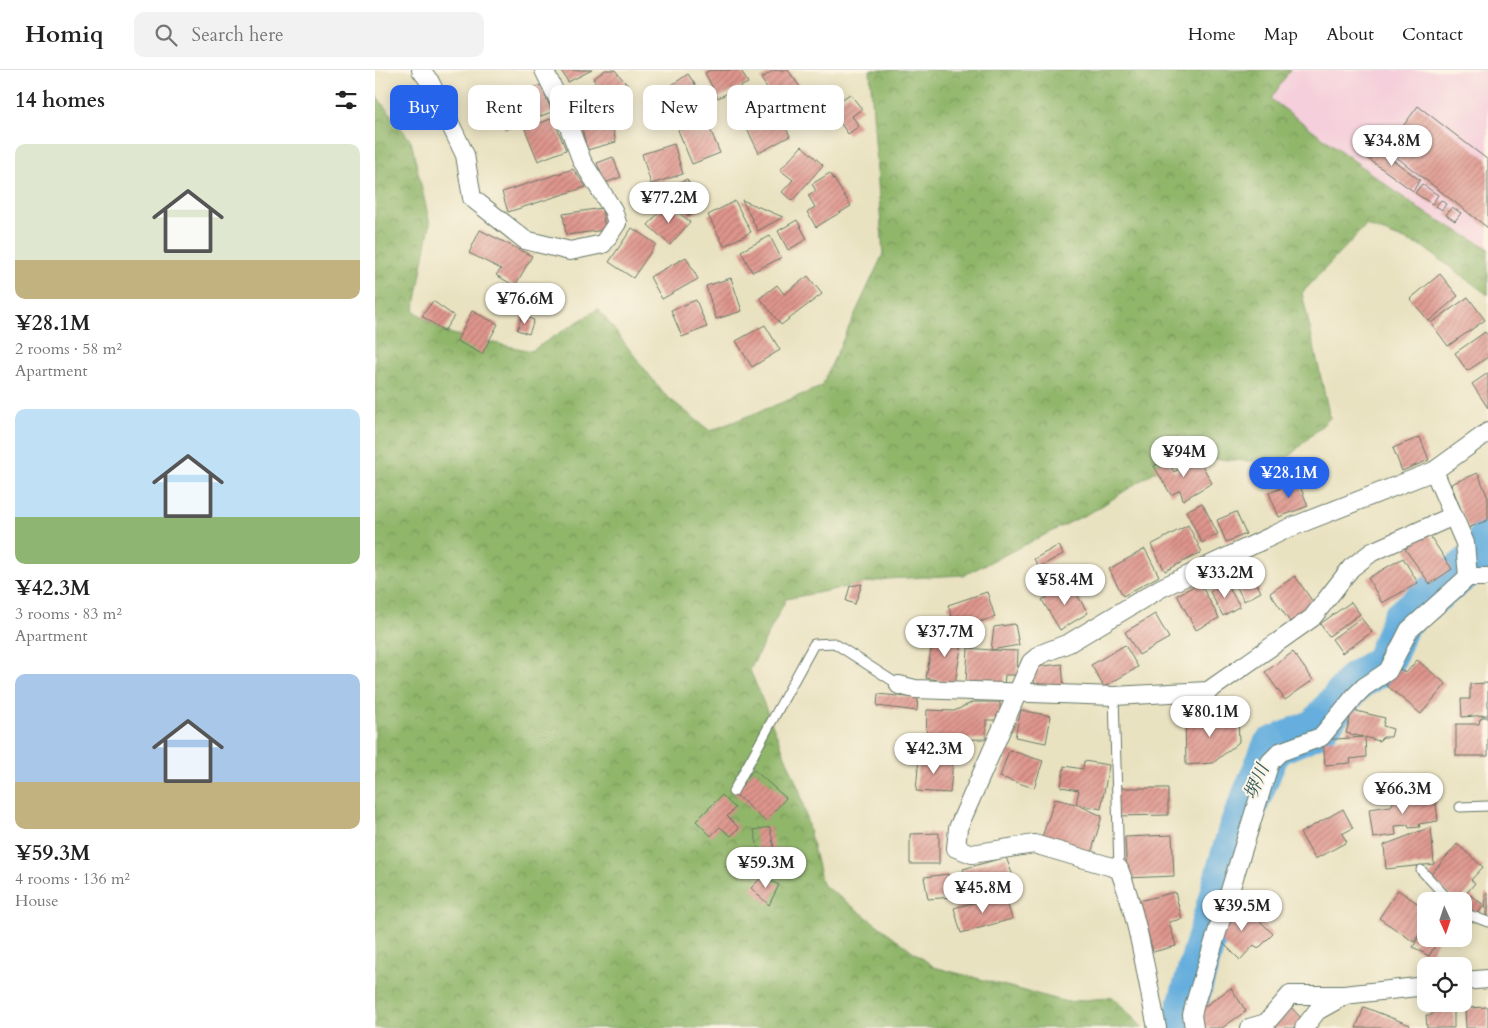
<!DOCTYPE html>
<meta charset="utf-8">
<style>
body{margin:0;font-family:Cardo,"Noto Serif JP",serif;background:#f2f2f2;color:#222;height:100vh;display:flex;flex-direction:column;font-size:19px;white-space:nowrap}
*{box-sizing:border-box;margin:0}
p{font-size:16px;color:#767676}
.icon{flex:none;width:28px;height:28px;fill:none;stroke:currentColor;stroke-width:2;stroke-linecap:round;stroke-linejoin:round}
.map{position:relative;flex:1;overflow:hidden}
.details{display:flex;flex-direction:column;background:#fff;width:375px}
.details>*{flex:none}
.hud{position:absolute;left:15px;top:15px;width:475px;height:45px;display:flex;gap:10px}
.needle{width:32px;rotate:177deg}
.tools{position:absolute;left:1042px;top:822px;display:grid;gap:10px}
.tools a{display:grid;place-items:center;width:55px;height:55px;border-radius:10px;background:#fff;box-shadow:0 2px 12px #0003;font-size:25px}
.price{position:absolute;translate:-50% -42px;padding:0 11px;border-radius:18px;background:#fff;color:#222;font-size:16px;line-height:32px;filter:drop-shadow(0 1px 2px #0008)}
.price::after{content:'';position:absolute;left:50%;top:30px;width:15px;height:11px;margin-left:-8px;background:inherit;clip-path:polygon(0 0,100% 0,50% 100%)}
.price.active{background:#2563eb;color:#fff}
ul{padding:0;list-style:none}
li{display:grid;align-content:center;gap:10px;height:265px;padding:0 15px}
li span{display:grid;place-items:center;height:155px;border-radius:10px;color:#555}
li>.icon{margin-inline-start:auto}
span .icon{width:90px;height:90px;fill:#fffc;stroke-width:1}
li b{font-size:21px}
h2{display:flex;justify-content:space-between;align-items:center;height:60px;padding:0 15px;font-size:21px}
.pill{padding:0 18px;border-radius:10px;background:#fff;box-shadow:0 2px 12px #0003;font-size:18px;line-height:45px}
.pill.active{background:#2563eb;color:#fff}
header{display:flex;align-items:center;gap:30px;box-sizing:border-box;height:70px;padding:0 25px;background:#fff;border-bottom:1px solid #e0e0e0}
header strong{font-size:24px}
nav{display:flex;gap:28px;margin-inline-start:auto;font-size:18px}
.search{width:350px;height:45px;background:#f2f2f2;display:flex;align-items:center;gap:12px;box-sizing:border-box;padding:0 18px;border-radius:10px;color:#767676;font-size:19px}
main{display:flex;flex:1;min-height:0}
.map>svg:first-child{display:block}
</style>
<header>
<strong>Homiq</strong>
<div class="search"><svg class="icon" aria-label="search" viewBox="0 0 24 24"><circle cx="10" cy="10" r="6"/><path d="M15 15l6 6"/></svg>Search here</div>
<nav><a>Home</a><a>Map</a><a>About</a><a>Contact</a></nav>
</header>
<main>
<section class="details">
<h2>14 homes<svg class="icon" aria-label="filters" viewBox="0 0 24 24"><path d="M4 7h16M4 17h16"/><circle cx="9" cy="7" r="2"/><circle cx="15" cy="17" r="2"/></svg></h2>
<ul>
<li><span style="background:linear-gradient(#dfe7d0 75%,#c2b280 0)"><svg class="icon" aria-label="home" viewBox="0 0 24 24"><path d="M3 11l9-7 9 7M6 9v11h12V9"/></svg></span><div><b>¥28.1M</b><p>2 rooms · 58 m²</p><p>Apartment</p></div></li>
<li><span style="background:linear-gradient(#bfe0f5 70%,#8fb573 0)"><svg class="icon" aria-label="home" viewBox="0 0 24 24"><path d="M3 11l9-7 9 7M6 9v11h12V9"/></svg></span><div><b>¥42.3M</b><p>3 rooms · 83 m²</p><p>Apartment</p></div></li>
<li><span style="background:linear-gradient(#a9c7e8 70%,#c2b280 0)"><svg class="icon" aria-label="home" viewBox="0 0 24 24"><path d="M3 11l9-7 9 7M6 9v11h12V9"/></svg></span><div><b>¥59.3M</b><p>4 rooms · 136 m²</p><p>House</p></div></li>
</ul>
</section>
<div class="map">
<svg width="1113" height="958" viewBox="0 0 1113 958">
<defs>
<pattern id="forest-crowns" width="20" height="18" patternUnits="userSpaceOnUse" patternTransform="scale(1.25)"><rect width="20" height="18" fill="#90b66a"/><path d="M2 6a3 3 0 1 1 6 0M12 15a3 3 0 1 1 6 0" fill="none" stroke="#759558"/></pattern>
<pattern id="building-hatch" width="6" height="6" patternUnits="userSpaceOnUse" patternTransform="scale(1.25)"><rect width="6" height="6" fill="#df958d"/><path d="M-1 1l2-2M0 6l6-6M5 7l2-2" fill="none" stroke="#b47b74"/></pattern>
</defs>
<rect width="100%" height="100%" fill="#fcf5e5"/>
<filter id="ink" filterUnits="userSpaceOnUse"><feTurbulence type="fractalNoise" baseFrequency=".02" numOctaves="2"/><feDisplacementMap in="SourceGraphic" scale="10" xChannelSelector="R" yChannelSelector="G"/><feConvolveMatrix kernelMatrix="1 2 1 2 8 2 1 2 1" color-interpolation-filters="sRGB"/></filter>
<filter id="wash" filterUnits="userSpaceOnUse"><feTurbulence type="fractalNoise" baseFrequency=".0096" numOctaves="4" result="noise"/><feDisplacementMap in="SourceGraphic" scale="20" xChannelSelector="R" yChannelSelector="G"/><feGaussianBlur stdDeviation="1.12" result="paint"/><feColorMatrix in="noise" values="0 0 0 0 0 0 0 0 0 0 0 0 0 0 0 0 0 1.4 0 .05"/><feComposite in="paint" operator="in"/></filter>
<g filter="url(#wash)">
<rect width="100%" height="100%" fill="#e9e2c1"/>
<!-- built -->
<path fill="#f5cfdb" d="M915,0H1113V178L1044,139L896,29Z"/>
<!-- forest -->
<path fill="url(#forest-crowns)" stroke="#587a4f" d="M495,0H915L896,29L1044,139L1113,178V225L1048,177L991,155L927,223L955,348L907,393L823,388L816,378L722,439L589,505L512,509L411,529L375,600L425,722L447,814L559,897L692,932L738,927L768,958H0V24L36,71L55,154L39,241L69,261L77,264L156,281L223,239L289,324L335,361L446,317L508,184Z"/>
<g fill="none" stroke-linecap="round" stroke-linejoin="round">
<!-- river -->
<path stroke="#65aedd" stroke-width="40" d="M809,958L808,950L863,759L897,677L942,658L980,612L1009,593L1026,550L1099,492L1113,469"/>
</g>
<g id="blocks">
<!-- building -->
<g fill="url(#building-hatch)">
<path d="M186,0H217L193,12Z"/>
<path d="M230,0H240L253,16L235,31L218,9Z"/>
<path d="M336,0H366L373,13L343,28L330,3Z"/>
<path d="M399,0H413L430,24L435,35L419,48L408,40L386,9Z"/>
<path d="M313,4L332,32L301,52L282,25Z"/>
<path d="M166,15L177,42L130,59L120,32Z"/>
<path d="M475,24L487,39L477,46L484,56L473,64L464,51L463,32Z"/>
<path d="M395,28L415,66L384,83L371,57L385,50L377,37Z"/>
<path d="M1043,36L1113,90V158L1011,79Z"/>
<path d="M235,47L241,72L212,80L206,54Z"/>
<path d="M178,48L191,80L163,91L150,59Z"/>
<path d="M331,49L345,83L317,94L303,60Z"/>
<path d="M299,74L308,104L276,114L267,84Z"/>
<path d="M996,74L1045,110L1038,121L988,85Z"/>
<path d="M427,76L448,95L417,131L407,122L418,110L405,100Z"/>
<path d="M238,87L246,107L230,113L222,93Z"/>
<path d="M198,99L211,117L133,142L127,122Z"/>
<path d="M455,103L476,136L441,157L432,142L440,137L433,125L441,121L437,114Z"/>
<path d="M312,109L327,139L314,146L299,116Z"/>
<path d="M1047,114L1063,125L1057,134L1040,123Z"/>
<path d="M367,130L408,147L383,161Z"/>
<path d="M1066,130L1071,134L1067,140L1061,136Z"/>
<path d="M360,131L376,162L349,176L333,145Z"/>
<path d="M292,133L315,152L295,175L273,155Z"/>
<path d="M1077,137L1086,143L1080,151L1071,145Z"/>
<path d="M227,138L230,160L191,165L188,144Z"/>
<path d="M422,150L432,169L413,180L403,161Z"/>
<path d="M257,158L281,174L258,208L234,192Z"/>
<path d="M105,160L157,186L140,216L121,205L126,199L94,183Z"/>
<path d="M395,166L406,188L377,202L366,181Z"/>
<path d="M311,187L323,209L287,229L275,207Z"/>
<path d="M1065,204L1083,226L1054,251L1035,229Z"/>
<path d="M433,206L447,224L406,255L385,228L402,215L409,224Z"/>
<path d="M356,208L367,241L341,249L331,216Z"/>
<path d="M1093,227L1110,250L1073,276L1056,253Z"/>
<path d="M321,230L332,257L307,267L296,240Z"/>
<path d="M58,231L79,246L69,261L47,246Z"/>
<path d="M97,241L123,254L107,284L82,271Z"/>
<path d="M147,246L159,250L154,264L142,260Z"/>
<path d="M390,255L405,280L377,297L361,271Z"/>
<path d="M1110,262L1113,266V287L1092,301L1080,283Z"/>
<path d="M1113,303V338L1097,314Z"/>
<path d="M1045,367L1054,390L1027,401L1018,378Z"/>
<path d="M823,388L837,413L808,430L805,420L796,425L779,396L791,389L799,402Z"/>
<path d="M1103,403L1113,428V450L1093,458L1076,414Z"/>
<path d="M923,411L933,436L904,447L894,423Z"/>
<path d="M827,433L843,464L827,473L811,441Z"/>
<path d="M861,442L871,464L851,472L842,450Z"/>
<path d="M813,455L827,482L790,501L776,475Z"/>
<path d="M1053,463L1077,499L1055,514L1030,479Z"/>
<path d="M684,475L688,484L664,497L659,489Z"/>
<path d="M770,479L784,506L748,526L734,499Z"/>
<path d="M1028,488L1043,513L1007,533L993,508Z"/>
<path d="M874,499L886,522L869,531L857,508Z"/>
<path d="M920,506L942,538L917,555L895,523Z"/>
<path d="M695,513L713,543L685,560L667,530Z"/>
<path d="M825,513L844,548L821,560L802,525Z"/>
<path d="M851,513L865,536L848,546L835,522Z"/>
<path d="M487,514L480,534L471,531L475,516Z"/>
<path d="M612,522L620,547L581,559L573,535Z"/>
<path d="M976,532L985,544L954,566L945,554Z"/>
<path d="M780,544L794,568L764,585L750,562Z"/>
<path d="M986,548L997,562L967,583L957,569Z"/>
<path d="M640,554L644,575L616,580L643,581L642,605H630L629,615L591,613L593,578L616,580L619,557Z"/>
<path d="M559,562L588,567L580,613L551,608Z"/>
<path d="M750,575L763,597L729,617L716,595Z"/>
<path d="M918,582L938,610L910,630L890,602Z"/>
<path d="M1042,590L1071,614L1046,644L1011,615L1025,599L1031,603Z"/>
<path d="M687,594L689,618L660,620L658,597Z"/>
<path d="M1113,613V645L1087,647L1086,629H1095V614Z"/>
<path d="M503,624L543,628L542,641L502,636Z"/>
<path d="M598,632H625V650H611V669L551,670L552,640L579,641Z"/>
<path d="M646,640L676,646L671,673L640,667Z"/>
<path d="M977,640L1010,648L1008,656L1018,659L1016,667H1008L1004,671L990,667L991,687L975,689L976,693L950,695L948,670L988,667L971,663Z"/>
<path d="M863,646L864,672L838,693L811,695L810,648Z"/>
<path d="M1107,647H1113V686H1081V654H1104L1105,649H1107Z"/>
<path d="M634,680L668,691L659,718L625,707Z"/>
<path d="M544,687L578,690L575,723L541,721Z"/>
<path d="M709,691L734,695L726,739L701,734L727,746L716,784L667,767L680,729L701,734L704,720L686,717L689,696L708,699Z"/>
<path d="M379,700L411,728L390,751L358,722Z"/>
<path d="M741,718H793V745L741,746Z"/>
<path d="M347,725L360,738L352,746L364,758L356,766L345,757L336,766L321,751Z"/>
<path d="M1060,725L1063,751L1044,754L1045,757L1034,758L1033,755L1020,756L1021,765L998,768L994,739L1016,736L1019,731Z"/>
<path d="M968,739L978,758L967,764L972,772L940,789L925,763Z"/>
<path d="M395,757L400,784L385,787L379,760Z"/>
<path d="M1056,757L1059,794L1011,799L1009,775Z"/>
<path d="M564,763V794H535V764Z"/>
<path d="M797,765L799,806L752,808L750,767Z"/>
<path d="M1082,774L1108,797L1096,810L1100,813L1085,831H1082L1054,807Z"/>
<path d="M631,787L639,809L597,821L588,799Z"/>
<path d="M573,804L578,827L553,829L549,807Z"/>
<path d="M387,807L404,815L394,835L376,818Z"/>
<path d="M1023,820L1051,839V854L1039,872L1004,848Z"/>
<path d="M800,822L807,849L794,852L801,876L778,882L764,831Z"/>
<path d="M630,824L637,849L586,863L579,838Z"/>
<path d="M1110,824H1113V849H1111Z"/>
<path d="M1095,825L1109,835L1103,844L1089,834Z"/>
<path d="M866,832L898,864L883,879L879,875L865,890L837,862Z"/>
<path d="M1051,855V869H1064L1054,886L1038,877Z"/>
<path d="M856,918L871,941L847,958H826L817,945Z"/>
<path d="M1057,934H1079V958H1052L1051,945H1057Z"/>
<path d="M914,935L927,949L918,958H891Z"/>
<path d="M989,937L1035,955L1033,958H981Z"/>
<path d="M1113,937V958H1091L1090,938Z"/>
</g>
</g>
</g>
<g filter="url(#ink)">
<use href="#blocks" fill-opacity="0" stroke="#667765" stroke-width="1"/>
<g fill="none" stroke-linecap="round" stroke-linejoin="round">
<defs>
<g id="service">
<path d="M739,626L744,799"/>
<path d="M358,722L439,574L459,573L524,615"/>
<path d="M1085,737L1113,736"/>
<path d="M1046,800L1075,831"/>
<path d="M1089,843L1113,852"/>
</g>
<g id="minor">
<path d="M46,0L55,12L90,85L97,128L150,170L195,181L228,174L242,153L238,140L207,91L184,31L169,0"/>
<path d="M1059,401L1090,473L1093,507"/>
<path d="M524,615L540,619L739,626L833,621L937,548L976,498L997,482L1078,446"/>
<path d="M1089,911L1113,909"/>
<path d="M782,958C771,905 764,850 744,799L659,774L597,784L581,778L583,758L656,592L666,584L694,573L786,518L914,458L1059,401L1113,362"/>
<path d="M819,958L817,945L820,933L895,692L905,682L946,667L980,626L989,617L1013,601L1034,560L1093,507H1113"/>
<path d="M874,958L891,953L915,925H969L1051,916"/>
<path d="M929,958L942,941L969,926"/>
</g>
</defs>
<!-- service casing -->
<use href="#service" stroke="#667765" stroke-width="11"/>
<!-- minor casing -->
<use href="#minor" stroke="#667765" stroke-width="20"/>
<!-- service -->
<use href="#service" stroke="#fff" stroke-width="9"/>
<!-- minor -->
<use href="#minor" stroke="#fff" stroke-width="18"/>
</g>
</g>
<g text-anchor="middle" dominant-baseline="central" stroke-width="4" stroke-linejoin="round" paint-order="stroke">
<!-- water labels -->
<g font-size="18" font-style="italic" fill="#30595e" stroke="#fcf5e5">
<text transform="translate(882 712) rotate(-67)">堺川</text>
</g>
</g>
</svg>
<div class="tools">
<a><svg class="needle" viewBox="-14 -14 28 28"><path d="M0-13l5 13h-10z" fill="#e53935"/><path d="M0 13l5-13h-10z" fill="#767676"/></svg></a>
<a><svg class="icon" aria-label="locate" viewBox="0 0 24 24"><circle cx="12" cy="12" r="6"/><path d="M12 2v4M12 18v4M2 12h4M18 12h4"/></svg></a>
</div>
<b class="price" style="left:1017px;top:97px">¥34.8M</b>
<b class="price" style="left:294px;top:154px">¥77.2M</b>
<b class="price" style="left:150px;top:255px">¥76.6M</b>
<b class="price" style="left:809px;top:408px">¥94M</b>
<b class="price active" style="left:914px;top:429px">¥28.1M</b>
<b class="price" style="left:850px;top:529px">¥33.2M</b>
<b class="price" style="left:690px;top:536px">¥58.4M</b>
<b class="price" style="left:570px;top:588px">¥37.7M</b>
<b class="price" style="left:835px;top:668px">¥80.1M</b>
<b class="price" style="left:559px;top:705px">¥42.3M</b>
<b class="price" style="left:1028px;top:745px">¥66.3M</b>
<b class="price" style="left:391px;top:819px">¥59.3M</b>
<b class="price" style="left:608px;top:844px">¥45.8M</b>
<b class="price" style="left:867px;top:862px">¥39.5M</b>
<div class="hud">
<a class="pill active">Buy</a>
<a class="pill">Rent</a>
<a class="pill">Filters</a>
<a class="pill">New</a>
<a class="pill">Apartment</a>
</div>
</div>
</main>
